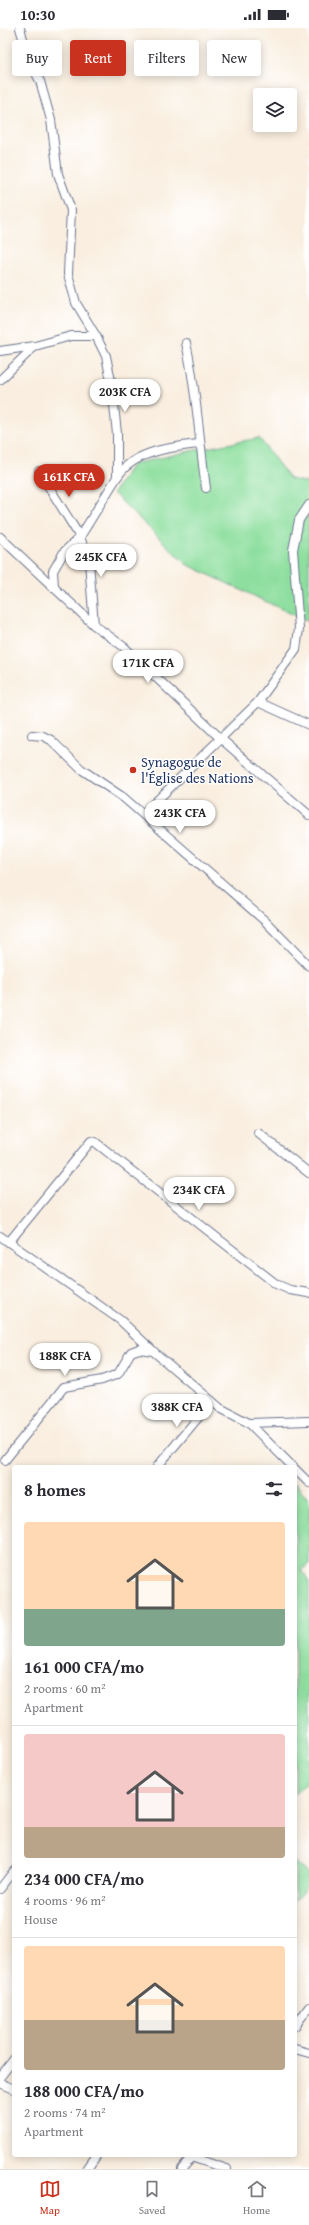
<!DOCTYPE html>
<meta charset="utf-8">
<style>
body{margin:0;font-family:"Gentium Book Plus",serif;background:#f7f7f7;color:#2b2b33;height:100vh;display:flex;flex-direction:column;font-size:15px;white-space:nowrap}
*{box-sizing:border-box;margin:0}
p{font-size:13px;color:#7c7c81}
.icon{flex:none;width:22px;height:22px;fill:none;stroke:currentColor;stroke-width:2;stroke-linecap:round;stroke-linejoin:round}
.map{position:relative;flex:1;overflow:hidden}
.side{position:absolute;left:12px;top:1437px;width:285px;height:692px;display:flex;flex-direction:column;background:#fff;border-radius:4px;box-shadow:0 2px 10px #0003}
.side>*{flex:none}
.top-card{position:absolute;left:12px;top:12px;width:285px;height:36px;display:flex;gap:8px}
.tools{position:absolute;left:253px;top:60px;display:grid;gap:8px}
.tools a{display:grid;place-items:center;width:44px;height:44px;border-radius:4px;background:#fff;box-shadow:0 2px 10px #0003;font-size:20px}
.price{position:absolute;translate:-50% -34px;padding:0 9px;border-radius:14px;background:#fff;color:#222;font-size:13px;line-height:26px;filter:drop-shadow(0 1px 2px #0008)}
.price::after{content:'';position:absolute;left:50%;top:24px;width:12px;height:9px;margin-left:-6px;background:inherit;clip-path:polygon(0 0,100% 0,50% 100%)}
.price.on{background:#c8321e;color:#fff}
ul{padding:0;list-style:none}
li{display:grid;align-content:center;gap:8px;height:212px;padding:0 12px}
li+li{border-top:1px solid #e1e1e2}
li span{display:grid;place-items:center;height:124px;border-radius:4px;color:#555}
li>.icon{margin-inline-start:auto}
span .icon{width:72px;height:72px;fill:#fffc;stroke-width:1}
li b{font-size:17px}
h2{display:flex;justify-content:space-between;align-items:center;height:48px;padding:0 12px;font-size:17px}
.chip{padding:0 14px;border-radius:4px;background:#fff;box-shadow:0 2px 10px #0003;font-size:14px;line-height:36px}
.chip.on{background:#c8321e;color:#fff}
.status{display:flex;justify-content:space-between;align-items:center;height:28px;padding:0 20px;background:#fff;direction:ltr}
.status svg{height:11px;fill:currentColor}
.dock{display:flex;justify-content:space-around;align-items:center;height:56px;border-top:1px solid #e1e1e2;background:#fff;font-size:11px;color:#7c7c81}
.dock a{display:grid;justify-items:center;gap:2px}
.dock .on{color:#c8321e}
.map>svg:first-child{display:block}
</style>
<div class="status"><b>10:30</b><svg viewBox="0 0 49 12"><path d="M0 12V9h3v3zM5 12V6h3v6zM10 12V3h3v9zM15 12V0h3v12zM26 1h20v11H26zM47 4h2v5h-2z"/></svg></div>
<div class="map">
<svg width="309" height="2141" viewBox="0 0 309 2141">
<rect width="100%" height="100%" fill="#fff"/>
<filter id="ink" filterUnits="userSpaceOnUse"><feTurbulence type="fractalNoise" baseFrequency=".025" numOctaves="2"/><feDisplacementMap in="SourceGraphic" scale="8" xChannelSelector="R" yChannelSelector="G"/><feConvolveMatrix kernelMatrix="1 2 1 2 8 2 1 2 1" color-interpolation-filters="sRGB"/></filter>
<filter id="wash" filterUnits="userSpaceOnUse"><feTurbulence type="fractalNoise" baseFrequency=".012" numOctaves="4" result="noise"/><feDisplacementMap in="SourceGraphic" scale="16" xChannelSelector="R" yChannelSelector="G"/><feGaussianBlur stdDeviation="0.9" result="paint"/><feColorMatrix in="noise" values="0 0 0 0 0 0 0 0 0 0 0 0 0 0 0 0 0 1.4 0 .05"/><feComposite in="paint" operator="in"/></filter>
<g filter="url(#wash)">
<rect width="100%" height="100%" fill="#f9eedf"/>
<!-- green -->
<g fill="#8edf9f" stroke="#54877e">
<path d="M259,410L290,451L309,455V594L186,536L113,465L133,436L195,422Z"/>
<path d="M295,1455L309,1472V1536L302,1542L309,1553V1751L295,1766Z"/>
<path d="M295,1834L309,1846V1856L295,1873Z"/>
</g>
</g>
<g filter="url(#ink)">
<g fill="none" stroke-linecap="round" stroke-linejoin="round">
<defs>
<g id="minor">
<path d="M20,0L29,32L40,53L51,92L58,146L71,182L68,246L76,275L96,308"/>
<path d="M186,315C197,363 199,412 206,460"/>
<path d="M0,323L35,318L71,308H96L106,328L112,358L117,406V449L80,509L64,524L53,543L54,559"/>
<path d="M0,352L35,318"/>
<path d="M39,443L80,509L89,534L94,597"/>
<path d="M118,448C134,423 172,419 199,416"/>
<path d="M0,509L94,597L124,619L220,710L309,787"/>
<path d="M258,674L309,697"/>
<path d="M32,707L43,708L51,712L81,741L124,770L265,893L309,938"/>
<path d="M143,786L258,674L296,621L299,601L293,522L299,492L309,477"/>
<path d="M258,1105L309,1145"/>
<path d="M0,1208L120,1292L153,1323L220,1380L249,1395L293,1439"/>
<path d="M9,1214L91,1113L95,1114L276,1256L290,1262L309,1265"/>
<path d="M249,1395L309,1393"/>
<path d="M5,1432L64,1359L102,1352L118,1346L131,1324L139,1321L153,1323"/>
<path d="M157,1439L212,1373"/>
<path d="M295,1441L309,1455"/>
<path d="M0,1861L14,1843"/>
<path d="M295,1998L309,1979"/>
<path d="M295,2021L309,2025"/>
<path d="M0,2049L14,2031"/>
<path d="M0,2055L14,2061"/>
<path d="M185,2127L227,2141"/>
<path d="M87,2141L97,2127"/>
<path d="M182,2141L194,2127"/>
</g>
</defs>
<!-- minor casing -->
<use href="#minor" stroke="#69728b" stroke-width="10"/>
<!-- minor -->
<use href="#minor" stroke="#fff" stroke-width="8"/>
</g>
</g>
<!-- markers -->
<circle fill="#c8321e" stroke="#fff" stroke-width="1.5" cx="133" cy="742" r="4"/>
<g text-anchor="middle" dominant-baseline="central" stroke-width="3" stroke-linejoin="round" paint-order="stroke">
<!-- poi labels -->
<g font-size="14" fill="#1b2f5e" stroke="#fff" text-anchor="start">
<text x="141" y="734">Synagogue de<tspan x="141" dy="16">l'Église des Nations</tspan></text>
</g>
</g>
</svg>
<div class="tools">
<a><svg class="icon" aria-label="layers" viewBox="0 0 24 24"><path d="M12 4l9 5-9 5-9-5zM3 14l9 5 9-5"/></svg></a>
</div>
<b class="price" style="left:125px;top:385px">203K CFA</b>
<b class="price on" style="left:69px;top:470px">161K CFA</b>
<b class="price" style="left:101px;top:550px">245K CFA</b>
<b class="price" style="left:148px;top:656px">171K CFA</b>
<b class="price" style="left:180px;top:806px">243K CFA</b>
<b class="price" style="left:199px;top:1183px">234K CFA</b>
<b class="price" style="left:65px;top:1349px">188K CFA</b>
<b class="price" style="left:177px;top:1400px">388K CFA</b>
<div class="top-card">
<a class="chip">Buy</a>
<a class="chip on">Rent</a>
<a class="chip">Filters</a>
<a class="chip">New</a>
</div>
<section class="side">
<h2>8 homes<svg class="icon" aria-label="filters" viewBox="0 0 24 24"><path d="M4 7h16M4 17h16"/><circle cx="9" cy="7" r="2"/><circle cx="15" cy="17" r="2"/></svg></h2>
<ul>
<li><span style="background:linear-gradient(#ffd9b3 70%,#7fa58c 0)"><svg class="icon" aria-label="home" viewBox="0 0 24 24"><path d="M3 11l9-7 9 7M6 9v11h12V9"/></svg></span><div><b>161 000 CFA/mo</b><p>2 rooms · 60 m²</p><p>Apartment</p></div></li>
<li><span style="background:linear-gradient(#f6c9c9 75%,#b9a48a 0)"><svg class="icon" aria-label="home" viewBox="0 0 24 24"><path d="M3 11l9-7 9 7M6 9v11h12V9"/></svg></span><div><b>234 000 CFA/mo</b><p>4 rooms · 96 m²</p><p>House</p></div></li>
<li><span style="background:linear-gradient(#ffd9b3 60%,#b9a48a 0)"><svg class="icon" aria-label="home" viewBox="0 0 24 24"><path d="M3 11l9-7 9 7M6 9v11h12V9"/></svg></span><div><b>188 000 CFA/mo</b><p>2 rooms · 74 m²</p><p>Apartment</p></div></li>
</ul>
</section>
</div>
<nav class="dock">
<a class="on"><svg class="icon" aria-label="map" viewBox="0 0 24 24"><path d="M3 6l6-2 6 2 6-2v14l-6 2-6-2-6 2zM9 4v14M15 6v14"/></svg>Map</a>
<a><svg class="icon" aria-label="saved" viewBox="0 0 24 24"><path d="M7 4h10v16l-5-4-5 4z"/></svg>Saved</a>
<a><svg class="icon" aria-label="home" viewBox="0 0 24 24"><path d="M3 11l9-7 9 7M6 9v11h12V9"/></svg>Home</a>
</nav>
